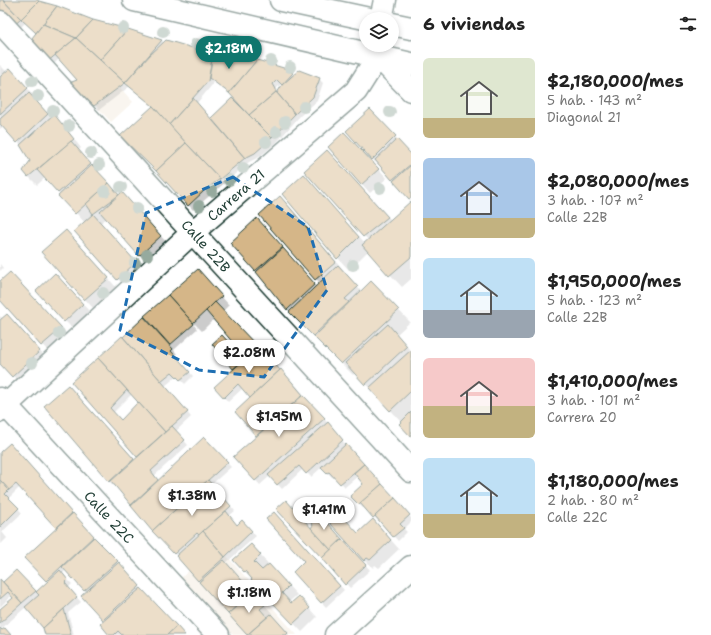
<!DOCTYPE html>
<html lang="es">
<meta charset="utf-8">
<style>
body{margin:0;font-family:"Shantell Sans",sans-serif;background:#f2f2f2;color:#222;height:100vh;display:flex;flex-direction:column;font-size:15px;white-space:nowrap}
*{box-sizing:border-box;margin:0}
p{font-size:13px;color:#767676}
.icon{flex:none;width:22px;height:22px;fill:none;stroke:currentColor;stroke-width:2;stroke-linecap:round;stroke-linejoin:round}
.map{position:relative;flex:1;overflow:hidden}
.panel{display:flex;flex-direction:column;background:#fff;width:300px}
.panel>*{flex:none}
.buttons{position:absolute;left:359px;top:12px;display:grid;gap:8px}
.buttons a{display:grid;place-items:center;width:40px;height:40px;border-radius:50%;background:#fff;box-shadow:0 2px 6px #0003;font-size:20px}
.price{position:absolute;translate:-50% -34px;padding:0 9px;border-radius:14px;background:#fff;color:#222;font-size:13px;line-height:26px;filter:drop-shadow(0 1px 2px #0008)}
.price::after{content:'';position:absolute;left:50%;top:24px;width:12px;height:9px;margin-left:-6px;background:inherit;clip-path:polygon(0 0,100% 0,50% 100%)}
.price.selected{background:#0f766e;color:#fff}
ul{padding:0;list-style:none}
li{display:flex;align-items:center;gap:12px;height:100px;padding:0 12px}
li span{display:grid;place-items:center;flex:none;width:112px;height:80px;border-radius:6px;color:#555}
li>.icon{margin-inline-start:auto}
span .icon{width:48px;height:48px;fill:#fffc;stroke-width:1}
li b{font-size:17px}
h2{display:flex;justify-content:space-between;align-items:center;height:48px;padding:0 12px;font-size:17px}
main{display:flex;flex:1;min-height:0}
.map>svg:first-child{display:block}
</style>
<main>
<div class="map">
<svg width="411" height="635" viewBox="0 0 411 635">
<rect width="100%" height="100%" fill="#fff"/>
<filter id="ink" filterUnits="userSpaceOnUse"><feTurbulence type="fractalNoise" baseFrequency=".025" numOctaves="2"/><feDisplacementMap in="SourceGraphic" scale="8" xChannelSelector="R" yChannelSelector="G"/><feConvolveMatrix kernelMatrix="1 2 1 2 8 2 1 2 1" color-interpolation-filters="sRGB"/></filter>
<g filter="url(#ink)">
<!-- built -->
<g fill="#f2e9db">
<path d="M104,70L133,102L111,122L82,91Z"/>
<path d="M217,545L297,635H233L181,578Z"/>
</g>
<!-- shadow -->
<g fill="#0003" fill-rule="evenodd">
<path d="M0,0H35L93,21L128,30L162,41L164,43L212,55L257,61L287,70L293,75L299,71L319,79L323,83L317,101L300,116L276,143L259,157L249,162L193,210L157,171L154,107L130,86L99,110L71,84L78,80L60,58L52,66L37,33L26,22L15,33ZM213,81L232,95L234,98L211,119L197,103L212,85ZM281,84L283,85L279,92L276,89Z"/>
<path d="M0,65L7,72L18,78L35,97L34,99L51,118L62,124L81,148L79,150L98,173L119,196L130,202L169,245L148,264L106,219L100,223L144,271L126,287L118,279L85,223L45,178L37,185L29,177L24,171L31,161L22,146L4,126L0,129Z"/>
<path d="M379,118L411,155V200L382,166L381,167L372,159Z"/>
<path d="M353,141L387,178L370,193L329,147Z"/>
<path d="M339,163L391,220L411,203V279L402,287L368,251L349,270L338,258L284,194L304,175L365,243L368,240L305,171Z"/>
<path d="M280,197L292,209L347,274L346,275L362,292L383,294L410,322L396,335L411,351V435L402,422L355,373L353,375L290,312L232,243L266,228L317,287L320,283L316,279Z"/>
<path d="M74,240L116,287L93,308L42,252Z"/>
<path d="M0,264L3,268L0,271Z"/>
<path d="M55,274L91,313L73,329L65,321Z"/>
<path d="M206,279L229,305L223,311L298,388L346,445L411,518V522L404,529L407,532L398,541L379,520L378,521L365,507L363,508L351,496L365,484L358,476L345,487L334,475L332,477L322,467L311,477L303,469L282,489L270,476L260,485L235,457L258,436L236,413L252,398L243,388L228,402L224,397L235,370L213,345L232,347L235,344L214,319L202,331L195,324L194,325L197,329L174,350L177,354L174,355L193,376L185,384L177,376L165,386L191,417L176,431L188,445L154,476L159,481L204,439L231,467L212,484L235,511L229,516L237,526L242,522L256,536L226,563L272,613L271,615L289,635H248L132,506L115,484L114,486L110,482L45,407L72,390L135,461L139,457L72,382L144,318L156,330ZM132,394L139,402L121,421L113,413Z"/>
<path d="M18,282L69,336L50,353L0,299V283Z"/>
<path d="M0,316L3,319L15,324L48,360L21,384L0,362Z"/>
<path d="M14,448L77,519L184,635H111L105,621L83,596L87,592L66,570L62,574L72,584L68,588L81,602L68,613L74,635H46L44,627L26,607L0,630L10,635H0V610L14,598L12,595L0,607V580L3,583L16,571L37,593L48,582L26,558L58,528L20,487L9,498L22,513L2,532L7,538L0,545V453Z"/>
<path d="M278,509L311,529L317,518L324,519L370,570L350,588Z"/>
<path d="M278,517L344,590L326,607L294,572L306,561Z"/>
<path d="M373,520L399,549L379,568L375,565L373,568L365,560L358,534Z"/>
<path d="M259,554L297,595L289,602L292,604L307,606L317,617L302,632L244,571Z"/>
</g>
<!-- building -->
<g fill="#d5b688" stroke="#1f3d34">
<path d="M0,0H3L21,19L10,29L0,17Z"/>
<path d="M3,0H37L39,1L21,19Z"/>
<path d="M39,1L57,6L36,33L21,19Z"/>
<path d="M57,6L93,20L76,38L43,24Z"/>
<path d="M93,20L128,29L100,60L76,38Z"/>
<path d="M43,24L76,38L47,62L28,43Z"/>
<path d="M128,29L162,40L125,83L100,60Z"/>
<path d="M76,38L125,83L94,106L69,83L77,80L55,55Z"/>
<path d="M166,40L213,54L208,81L169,125L153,106L125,83L150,55Z"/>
<path d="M213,54L257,60L229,93L209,78Z"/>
<path d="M257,60L287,69L293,73L282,85L277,80L273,84L276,89V92L249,115L229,93Z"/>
<path d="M10,68L28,88L0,114V77Z"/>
<path d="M299,70L320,78L313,97L295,114L277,93L282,85Z"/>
<path d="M276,92L295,114L272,138L249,115Z"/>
<path d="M29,93L48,114L17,143L0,124V119Z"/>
<path d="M193,98L245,158L220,179L169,125Z"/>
<path d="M232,98L272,138L255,153L245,158L211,118Z"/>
<path d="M153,106L186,143L156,171L120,136Z"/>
<path d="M370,109L396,136L372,160L346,131Z"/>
<path d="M54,114L74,139L28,177L23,171L30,161L20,145Z"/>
<path d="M344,132L379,169L361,185L328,147Z"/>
<path d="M397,139L411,154V164L392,180L375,160Z"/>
<path d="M71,141L91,164L58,193L37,170Z"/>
<path d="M186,143L220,179L205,190L188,206L156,171Z"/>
<path d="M327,150L388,217L363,237L304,171Z"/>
<path d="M92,165L109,183L75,214L58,196Z"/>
<path d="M411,165V198L409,199L393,181Z"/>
<path d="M304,174L359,237L337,259L282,194Z"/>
<path d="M109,183L119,195L93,214L86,204Z"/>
<path d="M122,192L161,236L139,256L100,212Z"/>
<path d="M280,196L336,262L315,280L259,215Z"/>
<path d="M411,201V257L389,276L362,245Z"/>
<path d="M93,214L136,262L117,280L74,231Z"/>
<path d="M257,218L283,247L255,271L230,243Z"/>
<path d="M66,230L109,278L84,300L41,252Z"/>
<path d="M283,248L315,284L287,310L256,272Z"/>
<path d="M338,265L358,287L345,299L349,302L313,336L289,312Z"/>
<path d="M198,269L222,296L193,323L168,295Z"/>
<path d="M10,272L62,328L41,346L0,300V281Z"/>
<path d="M55,273L83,304L64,322L36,291Z"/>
<path d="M371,281L399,310L341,364L314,337Z"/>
<path d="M168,295L194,324L170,345L144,316Z"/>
<path d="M215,302L258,347L246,358L206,311Z"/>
<path d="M7,314L40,351L12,377L0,364V320Z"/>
<path d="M144,317L173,349L171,351L190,372L180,380L172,372L161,381L123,337Z"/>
<path d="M388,324L407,346L365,385L345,363Z"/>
<path d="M222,335L232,346L234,344L246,358L233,369L212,344Z"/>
<path d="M122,336L188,412L165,432L98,358Z"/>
<path d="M259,346L280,370L250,398L238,384L224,398L214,387Z"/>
<path d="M411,350V391L390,411L369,388Z"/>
<path d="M98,358L127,390L110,408L121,420L138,402L165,432L137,457L71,382Z"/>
<path d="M281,369L303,395L256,436L235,412Z"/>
<path d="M68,385L134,459L109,482L44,406Z"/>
<path d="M303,395L325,418L255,481L233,457Z"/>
<path d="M411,412V437L399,424Z"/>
<path d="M328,422L343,440L306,474L299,466L277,485L268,475Z"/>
<path d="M172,426L185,440L151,471L158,480L131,505L111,481Z"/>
<path d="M204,437L228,462L152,531L131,506Z"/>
<path d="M10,443L72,513L56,528L16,484L9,490L0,480V452Z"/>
<path d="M346,444L364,464L340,484L329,472L327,473L321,467Z"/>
<path d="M364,464L382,484L359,505L350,496L363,484L354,473Z"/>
<path d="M0,480L9,490L5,494L19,508L0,527Z"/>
<path d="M208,480L231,506L199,535L197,533L174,554L152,531Z"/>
<path d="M382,484L395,498L373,518L360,503Z"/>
<path d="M395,498L410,515L400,524L404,528L393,537L375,516Z"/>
<path d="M286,500L331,550L322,558L276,509Z"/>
<path d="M332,505L358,533L373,519L391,540L370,560L367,558L364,561L322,514Z"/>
<path d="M226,511L237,525L242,520L252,531L225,557L203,531Z"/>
<path d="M274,512L340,586L321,603L293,572L304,561L266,519Z"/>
<path d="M312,512L317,517L320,514L342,539L331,550L311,528L313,525L306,517Z"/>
<path d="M73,513L94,536L46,581L24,558Z"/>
<path d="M203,531L225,557L198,581L176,556Z"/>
<path d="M94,537L118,561L84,591L62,567Z"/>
<path d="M342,539L366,565L345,585L322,558Z"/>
<path d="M251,544L261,555L254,562L262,570L269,564L289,586L282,593L291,603L299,596L310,608L293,624L251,580L252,579L245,571L244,572L233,560Z"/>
<path d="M224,560L252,592L228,614L199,582Z"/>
<path d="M119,562L140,586L103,620L81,596Z"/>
<path d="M16,570L36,591L22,603L3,582Z"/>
<path d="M60,570L68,580L65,583L77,597L43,628L25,607L39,595L36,592Z"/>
<path d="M0,579L22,603L0,623V609L13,598L8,592L0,599Z"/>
<path d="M141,588L177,626L167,635H122L118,631L114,635H109L100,624Z"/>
<path d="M253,592L265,605L260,609L267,617L247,635L228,614Z"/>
<path d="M64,609L71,635H45L43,628Z"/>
<path d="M271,614L288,633L286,635H247Z"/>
<path d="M177,626L185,635H167Z"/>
<path d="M0,628L2,630L5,628L11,635H0Z"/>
</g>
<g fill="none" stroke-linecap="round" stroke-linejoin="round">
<defs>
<g id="minor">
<path d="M381,19L385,0"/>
<path d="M0,22L411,471"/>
<path d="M0,399L218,635"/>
<path d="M0,411L193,232L356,91L378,56L411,90"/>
<path d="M336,635L411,567"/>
</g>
<g id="highway">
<path d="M134,0L411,64"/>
<path d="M281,0L369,19"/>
<path d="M392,24L411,28"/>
</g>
</defs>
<!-- minor casing -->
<use href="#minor" stroke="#1f3d34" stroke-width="25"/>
<!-- highway casing -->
<use href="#highway" stroke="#1f3d34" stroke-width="25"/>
<!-- minor -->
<use href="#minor" stroke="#fff" stroke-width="22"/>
<!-- highway -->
<use href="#highway" stroke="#fff" stroke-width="22"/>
</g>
<!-- trees -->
<g fill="#96aa9e">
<circle cx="123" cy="28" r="6"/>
<circle cx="163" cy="32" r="6"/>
<circle cx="196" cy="44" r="6"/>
<circle cx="227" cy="50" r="6"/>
<circle cx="250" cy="54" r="6"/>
<circle cx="271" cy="61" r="6"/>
<circle cx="290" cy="67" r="6"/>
<circle cx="32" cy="81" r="6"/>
<circle cx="38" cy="96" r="6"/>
<circle cx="304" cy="107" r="6"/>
<circle cx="53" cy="111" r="6"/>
<circle cx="390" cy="112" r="6"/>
<circle cx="285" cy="122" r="6"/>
<circle cx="69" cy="126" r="6"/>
<circle cx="276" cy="132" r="6"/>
<circle cx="266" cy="142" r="6"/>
<circle cx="91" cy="153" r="6"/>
<circle cx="99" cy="165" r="6"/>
<circle cx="243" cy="168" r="6"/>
<circle cx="229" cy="180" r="6"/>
<circle cx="121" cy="187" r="6"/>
<circle cx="380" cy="188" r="6"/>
<circle cx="105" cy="191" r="6"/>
<circle cx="212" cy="191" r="6"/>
<circle cx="199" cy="206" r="6"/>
<circle cx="137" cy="208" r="6"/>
<circle cx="147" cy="255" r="6"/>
<circle cx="135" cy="263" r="6"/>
<circle cx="353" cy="265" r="6"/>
<circle cx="125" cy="277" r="6"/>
<circle cx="103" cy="293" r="6"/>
<circle cx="59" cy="333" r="6"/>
<circle cx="32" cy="363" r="6"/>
</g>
</g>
<!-- marked area -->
<path d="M0 0H411V635H0ZM233,177L308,227L327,290L264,377L199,370L120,330L146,213Z" fill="#fff" fill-opacity=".55" fill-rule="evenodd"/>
<path fill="none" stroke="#1f6fb2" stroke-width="3" stroke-dasharray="8 5" stroke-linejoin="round" d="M233,177L308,227L327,290L264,377L199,370L120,330L146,213Z"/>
<g text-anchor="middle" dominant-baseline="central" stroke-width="4" stroke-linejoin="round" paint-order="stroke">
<!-- street labels -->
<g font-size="14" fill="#1f3d34" stroke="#fff">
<text transform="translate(236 195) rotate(-41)">Carrera 21</text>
<text transform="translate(206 246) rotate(48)">Calle 22B</text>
<text transform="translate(109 517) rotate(47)">Calle 22C</text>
</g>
</g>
</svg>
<div class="buttons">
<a><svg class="icon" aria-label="layers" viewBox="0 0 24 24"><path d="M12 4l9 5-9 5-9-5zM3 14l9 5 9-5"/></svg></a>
</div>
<b class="price selected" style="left:229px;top:70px">$2.18M</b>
<b class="price" style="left:249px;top:374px">$2.08M</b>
<b class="price" style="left:279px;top:438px">$1.95M</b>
<b class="price" style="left:192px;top:517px">$1.38M</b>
<b class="price" style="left:324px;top:531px">$1.41M</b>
<b class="price" style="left:249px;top:614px">$1.18M</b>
</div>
<section class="panel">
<h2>6 viviendas<svg class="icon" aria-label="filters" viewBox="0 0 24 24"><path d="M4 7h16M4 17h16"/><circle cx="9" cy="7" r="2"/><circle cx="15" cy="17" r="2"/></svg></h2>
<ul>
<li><span style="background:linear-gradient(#dfe7d0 75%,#c2b280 0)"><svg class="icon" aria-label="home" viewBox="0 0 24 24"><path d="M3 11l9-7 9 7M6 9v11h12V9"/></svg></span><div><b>$2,180,000/mes</b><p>5 hab. · 143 m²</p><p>Diagonal 21</p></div></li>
<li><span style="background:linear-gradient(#a9c7e8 75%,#c2b280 0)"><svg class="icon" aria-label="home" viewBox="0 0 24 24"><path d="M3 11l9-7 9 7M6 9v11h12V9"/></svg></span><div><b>$2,080,000/mes</b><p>3 hab. · 107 m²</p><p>Calle 22B</p></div></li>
<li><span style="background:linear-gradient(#bfe0f5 65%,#9aa5b1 0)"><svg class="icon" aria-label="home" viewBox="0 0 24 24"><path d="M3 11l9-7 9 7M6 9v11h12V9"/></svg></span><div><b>$1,950,000/mes</b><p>5 hab. · 123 m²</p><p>Calle 22B</p></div></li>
<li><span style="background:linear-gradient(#f6c9c9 60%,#c2b280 0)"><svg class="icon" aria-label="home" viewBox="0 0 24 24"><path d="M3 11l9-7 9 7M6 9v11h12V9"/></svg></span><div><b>$1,410,000/mes</b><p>3 hab. · 101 m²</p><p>Carrera 20</p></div></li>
<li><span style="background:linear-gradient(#bfe0f5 70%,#c2b280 0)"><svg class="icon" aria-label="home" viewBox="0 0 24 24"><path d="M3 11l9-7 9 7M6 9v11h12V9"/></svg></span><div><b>$1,180,000/mes</b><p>2 hab. · 80 m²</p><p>Calle 22C</p></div></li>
</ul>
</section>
</main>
